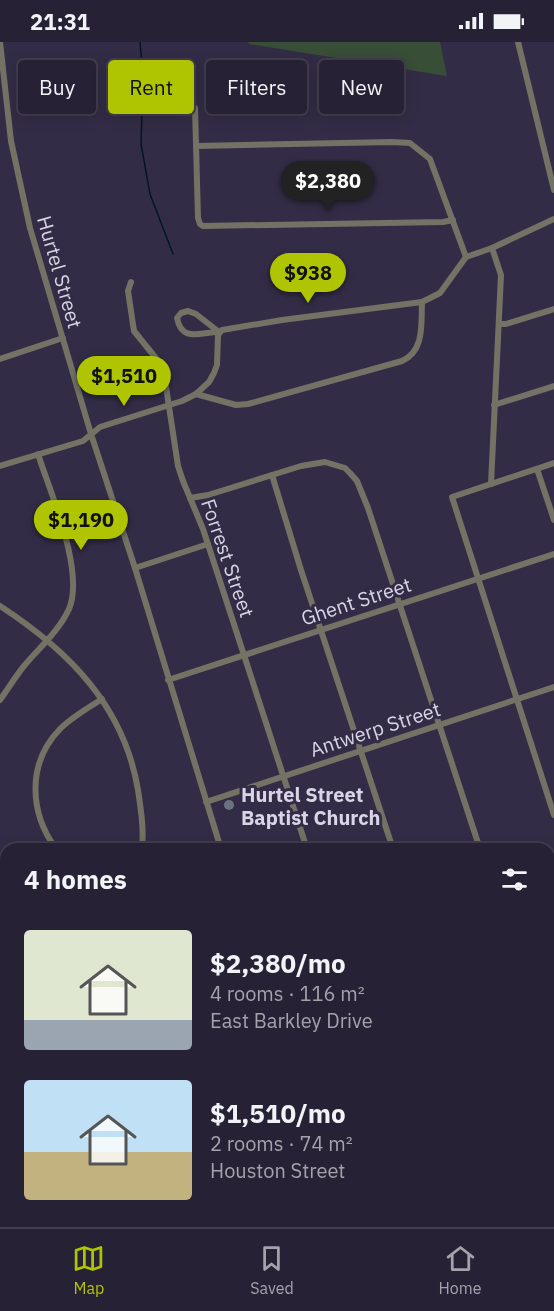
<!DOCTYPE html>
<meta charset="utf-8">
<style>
body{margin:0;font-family:"IBM Plex Sans",sans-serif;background:#322e40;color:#f1f3f6;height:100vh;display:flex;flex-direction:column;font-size:22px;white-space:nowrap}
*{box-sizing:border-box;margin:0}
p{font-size:20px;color:#a4a3ac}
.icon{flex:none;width:33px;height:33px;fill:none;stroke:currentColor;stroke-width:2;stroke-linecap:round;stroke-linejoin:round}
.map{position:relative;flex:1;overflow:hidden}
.panel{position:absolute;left:0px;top:801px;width:555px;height:384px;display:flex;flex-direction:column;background:#262134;border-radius:18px 18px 0 0;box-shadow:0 3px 15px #0003,0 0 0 2px #423e4f}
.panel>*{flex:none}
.guide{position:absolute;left:18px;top:18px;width:519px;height:54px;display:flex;gap:12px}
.price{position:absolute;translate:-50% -51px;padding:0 14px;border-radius:21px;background:#b0c501;color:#111;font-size:20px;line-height:39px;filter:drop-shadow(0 2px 3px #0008)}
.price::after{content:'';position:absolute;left:50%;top:36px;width:18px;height:14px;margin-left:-9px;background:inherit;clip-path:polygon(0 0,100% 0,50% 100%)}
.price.on{background:#222;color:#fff}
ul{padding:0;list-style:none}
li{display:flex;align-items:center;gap:18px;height:150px;padding:0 24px}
li span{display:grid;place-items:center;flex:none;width:168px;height:120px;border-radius:6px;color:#555}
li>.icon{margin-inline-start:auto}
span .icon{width:72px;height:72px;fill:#fffc;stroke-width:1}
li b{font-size:26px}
h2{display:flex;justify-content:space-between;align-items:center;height:72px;padding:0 24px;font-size:26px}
.tag{padding:0 21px;border-radius:6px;background:#262134;box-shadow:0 3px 15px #0003,0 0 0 2px #423e4f;font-size:21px;line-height:54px}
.tag.on{background:#b0c501;color:#111}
.status{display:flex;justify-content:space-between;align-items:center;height:42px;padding:0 30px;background:#262134;direction:ltr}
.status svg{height:16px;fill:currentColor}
.menu{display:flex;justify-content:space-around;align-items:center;height:84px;border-top:2px solid #423e4f;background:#262134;font-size:16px;color:#a4a3ac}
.menu a{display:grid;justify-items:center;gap:3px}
.menu .on{color:#b0c501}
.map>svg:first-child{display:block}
</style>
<div class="status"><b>21:31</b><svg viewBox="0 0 49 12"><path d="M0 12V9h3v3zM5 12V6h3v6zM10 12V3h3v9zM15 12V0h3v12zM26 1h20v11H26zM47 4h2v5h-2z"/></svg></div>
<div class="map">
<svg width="554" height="1185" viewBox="0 0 554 1185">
<rect width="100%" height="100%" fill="#332c46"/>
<!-- green -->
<path fill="#384e37" d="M248,0H440L447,34L249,2Z"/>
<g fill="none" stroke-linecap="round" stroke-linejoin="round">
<!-- stream -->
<path stroke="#001726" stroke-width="1.5" d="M140,0L143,35L141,102L150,152L173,212"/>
<!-- minor -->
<g stroke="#747264" stroke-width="6">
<path d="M0,0L11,99L30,186L91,392L135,526L221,807"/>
<path d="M518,0L554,148"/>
<path d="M195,66L198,176L200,182L203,184L443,180L453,178"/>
<path d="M196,104L392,100L410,101L430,117L466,215"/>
<path d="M466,215L492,206L554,177"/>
<path d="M131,240L128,249L134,289L163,325L178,424L183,439L203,487L307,807"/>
<path d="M188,269L196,272L219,290C200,290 182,301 177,276L181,271Z"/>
<path d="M499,282H506L554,267"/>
<path d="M0,317L63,296"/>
<path d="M196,352L236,363L248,362L402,319C425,309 421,281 422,260"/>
<path d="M494,363L554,344"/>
<path d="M554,421L452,455L554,773"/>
<path d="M0,424L83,399L100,385L182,359L196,352L209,340L214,331L217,323L218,293L222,288L282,278L422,260L440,251L466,215"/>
<path d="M537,427L554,478"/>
<path d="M272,433L301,528L393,807"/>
<path d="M491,442L501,233L492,206"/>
<path d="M190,456L208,453L301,424L325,420L345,426L350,431L357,439L368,466L480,807"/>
<path d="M135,526L208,502"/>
<path d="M0,564C69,609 124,664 138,748C141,768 144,787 142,807"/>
<path d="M168,638L554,512"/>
<path d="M0,658C8,647 15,635 24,624C39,606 59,589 69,567C85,529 50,450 38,412"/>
<path d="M206,760L554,645"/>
<path d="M56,807C29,770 27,721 60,687C72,675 88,666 102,657"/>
<path d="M549,844L554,843"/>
<path d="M549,888H554"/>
<path d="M0,905L6,900"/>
<path d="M0,953L6,962"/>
<path d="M0,1003L6,1000"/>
<path d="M549,1004L554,1003"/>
<path d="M0,1177L6,1175"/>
<path d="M80,1179L82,1185"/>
<path d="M364,1179L379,1185"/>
<path d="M270,1185L272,1179"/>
</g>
<!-- major -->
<g stroke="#b6b396" stroke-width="8">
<path d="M549,972L554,970"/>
<path d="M549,985L554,984"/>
<path d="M0,1114L6,1112"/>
<path d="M0,1125L6,1123"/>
</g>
</g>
<!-- markers -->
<circle fill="#6b7280" stroke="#332c46" stroke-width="2" cx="229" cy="763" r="6"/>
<g text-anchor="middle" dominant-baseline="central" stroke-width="6" stroke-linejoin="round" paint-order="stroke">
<!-- street labels -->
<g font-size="20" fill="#d9d5e6" stroke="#332c46">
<text transform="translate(60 230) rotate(74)">Hurtel Street</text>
<text transform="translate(228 516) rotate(71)">Forrest Street</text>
<text transform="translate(356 559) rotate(-18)">Ghent Street</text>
<text transform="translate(375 687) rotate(-18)">Antwerp Street</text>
</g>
<!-- poi labels -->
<g font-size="20" font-weight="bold" fill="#d9d5e6" stroke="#332c46" text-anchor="start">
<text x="241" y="752">Hurtel Street<tspan x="241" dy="23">Baptist Church</tspan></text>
</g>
</g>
</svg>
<b class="price on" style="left:328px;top:170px">$2,380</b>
<b class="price" style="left:308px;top:262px">$938</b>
<b class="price" style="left:124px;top:365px">$1,510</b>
<b class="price" style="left:81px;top:509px">$1,190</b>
<div class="guide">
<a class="tag">Buy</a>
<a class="tag on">Rent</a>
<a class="tag">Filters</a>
<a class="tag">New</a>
</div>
<section class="panel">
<h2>4 homes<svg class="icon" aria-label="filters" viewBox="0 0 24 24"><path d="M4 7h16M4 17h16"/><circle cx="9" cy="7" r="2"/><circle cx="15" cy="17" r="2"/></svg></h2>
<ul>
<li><span style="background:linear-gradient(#dfe7d0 75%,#9aa5b1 0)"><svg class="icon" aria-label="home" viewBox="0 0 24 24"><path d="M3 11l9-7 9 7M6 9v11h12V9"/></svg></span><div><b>$2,380/mo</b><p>4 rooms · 116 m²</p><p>East Barkley Drive</p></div></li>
<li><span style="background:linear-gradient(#bfe0f5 60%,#c2b280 0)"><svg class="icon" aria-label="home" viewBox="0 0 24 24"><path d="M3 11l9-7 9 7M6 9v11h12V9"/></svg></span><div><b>$1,510/mo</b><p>2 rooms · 74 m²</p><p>Houston Street</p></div></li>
</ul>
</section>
</div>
<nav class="menu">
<a class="on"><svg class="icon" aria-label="map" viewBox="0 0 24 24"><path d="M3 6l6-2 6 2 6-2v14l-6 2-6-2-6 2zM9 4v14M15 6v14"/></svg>Map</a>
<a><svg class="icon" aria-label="saved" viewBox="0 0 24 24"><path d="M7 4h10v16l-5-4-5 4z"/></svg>Saved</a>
<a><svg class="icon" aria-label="home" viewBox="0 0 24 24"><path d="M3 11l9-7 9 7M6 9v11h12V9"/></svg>Home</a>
</nav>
